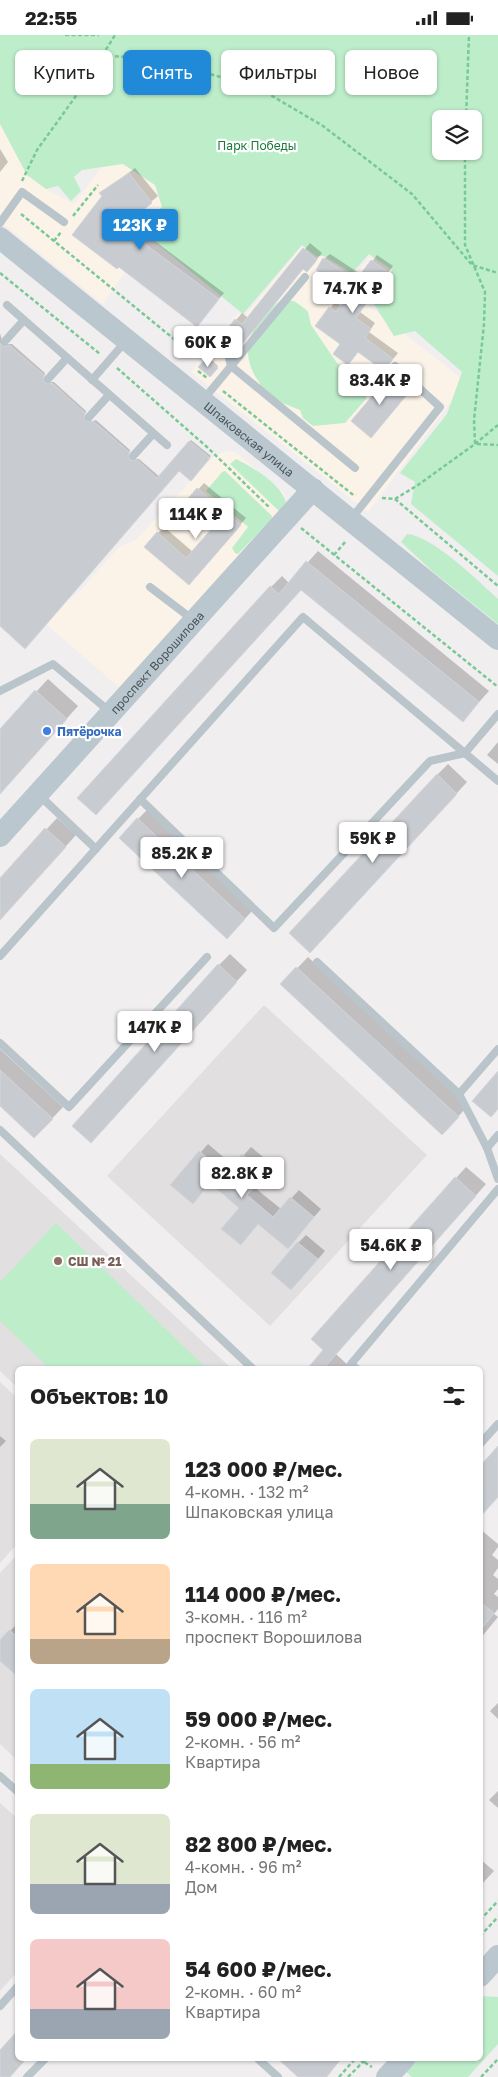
<!DOCTYPE html>
<html lang="ru">
<meta charset="utf-8">
<style>
body{margin:0;font-family:"Golos Text",sans-serif;background:#f6f6f6;color:#222;height:100vh;display:flex;flex-direction:column;font-size:19px;white-space:nowrap}
*{box-sizing:border-box;margin:0}
p{font-size:16px;color:#767676}
.icon{flex:none;width:28px;height:28px;fill:none;stroke:currentColor;stroke-width:2;stroke-linecap:round;stroke-linejoin:round}
.map{position:relative;flex:1;overflow:hidden}
.details{position:absolute;left:15px;top:1331px;width:468px;height:695px;display:flex;flex-direction:column;background:#fff;border-radius:8px;box-shadow:0 1px 4px #0004}
.details>*{flex:none}
.guide{position:absolute;left:15px;top:15px;width:469px;height:45px;display:flex;gap:10px}
.fabs{position:absolute;left:432px;top:75px;display:grid;gap:10px}
.fabs a{display:grid;place-items:center;width:50px;height:50px;border-radius:8px;background:#fff;box-shadow:0 1px 4px #0004;font-size:25px}
.price{position:absolute;translate:-50% -42px;padding:0 11px;border-radius:5px;background:#fff;color:#222;font-size:16px;line-height:32px;filter:drop-shadow(0 1px 2px #0008)}
.price::after{content:'';position:absolute;left:50%;top:30px;width:15px;height:11px;margin-left:-8px;background:inherit;clip-path:polygon(0 0,100% 0,50% 100%)}
.price.on{background:#218ad8;color:#fff}
ul{padding:0;list-style:none}
li{display:flex;align-items:center;gap:15px;height:125px;padding:0 15px}
li span{display:grid;place-items:center;flex:none;width:140px;height:100px;border-radius:8px;color:#555}
li>.icon{margin-inline-start:auto}
span .icon{width:60px;height:60px;fill:#fffc;stroke-width:1}
li b{font-size:21px}
h2{display:flex;justify-content:space-between;align-items:center;height:60px;padding:0 15px;font-size:21px}
.chip{padding:0 18px;border-radius:8px;background:#fff;box-shadow:0 1px 4px #0004;font-size:18px;line-height:45px}
.chip.on{background:#218ad8;color:#fff}
.status{display:flex;justify-content:space-between;align-items:center;height:35px;padding:0 25px;background:#fff;direction:ltr}
.status svg{height:14px;fill:currentColor}
.map>svg:first-child{display:block}
</style>
<div class="status"><b>22:55</b><svg viewBox="0 0 49 12"><path d="M0 12V9h3v3zM5 12V6h3v6zM10 12V3h3v9zM15 12V0h3v12zM26 1h20v11H26zM47 4h2v5h-2z"/></svg></div>
<div class="map">
<svg width="498" height="2042" viewBox="0 0 498 2042">
<rect width="100%" height="100%" fill="#f1eeef"/>
<!-- commercial -->
<g fill="#fbf3e8">
<path d="M0,89L27,140L46,154L74,169L111,120L176,164L103,269L0,186Z"/>
<path d="M301,212L316,223L322,221L355,241L370,221L392,237L369,271L466,347L368,477L191,337L238,278L245,281Z"/>
<path d="M227,416L235,417L275,450L284,458L286,467L121,654L46,589L65,568L81,555L119,512L136,505L214,421Z"/>
</g>
<!-- education -->
<g fill="#e2dfe0">
<path d="M264,970L427,1120L270,1291L107,1141Z"/>
<path d="M0,1119L232,1334H18L17,1352L0,1336Z"/>
<path d="M0,1347L18,1364L17,1509L0,1528Z"/>
<path d="M17,1520V1725L0,1709V1538Z"/>
<path d="M0,1768L18,1784L17,1937L0,1956Z"/>
</g>
<!-- green -->
<g fill="#beedca" fill-rule="evenodd">
<path d="M0,0H498V541L411,469L415,447L400,438L447,379L462,337L415,296L394,301L374,269L392,235L369,219L352,238L324,221H316L302,210L243,279L139,194L162,172L155,150L123,129L82,135L74,142L81,156L71,166L58,151L46,154L27,140L0,89ZM441,84H474V116H441Z"/>
<path d="M281,265L294,266L304,273L308,277L311,290L337,328L344,334L364,343L366,347V364L345,388L313,391L303,383L300,375C288,370 274,366 265,357C262,354 260,348 257,344C236,312 255,286 281,265Z"/>
<path d="M236,424C254,433 280,448 286,467L281,478L230,429Z"/>
<path d="M225,436L272,481V484L238,519L235,518L232,513L248,492L206,456L222,437Z"/>
<path d="M407,499C433,501 478,546 498,564V589L432,536L401,507Z"/>
<path d="M56,1188L207,1334H50L0,1286V1247Z"/>
<path d="M480,1961L498,1962V2009L468,2042H412L405,2036L417,2024H480Z"/>
</g>
<!-- shadow -->
<g fill="#0003">
<path d="M0,114L8,127L0,137Z"/>
<path d="M135,133L158,161L128,186L224,258L197,290L119,230L101,158Z"/>
<path d="M310,208L322,218L313,229L304,233L232,310L221,303L242,278L248,283Z"/>
<path d="M330,219L362,240L377,220L393,231L360,277L375,288L369,297L398,318L389,329L342,309L317,291L335,267L342,271L352,257L324,224Z"/>
<path d="M0,298L3,309H12L45,338L44,343L46,347H54L86,376L85,381L87,385L93,386L96,385L130,415L129,420L131,424H139L160,442L191,405L211,421L191,445L179,435L0,590Z"/>
<path d="M208,322L218,331L210,340L200,332Z"/>
<path d="M397,334L415,349L377,395L353,386Z"/>
<path d="M204,448L246,483L195,543L158,498L164,492L193,517L215,491L187,467Z"/>
<path d="M318,516L489,656L473,674L463,685L302,554L107,767L271,552L282,541L289,548Z"/>
<path d="M48,644L78,671L0,758V696Z"/>
<path d="M498,707V729L487,720Z"/>
<path d="M448,729L467,747L321,905L437,740Z"/>
<path d="M149,773L255,873L238,891L138,784Z"/>
<path d="M57,783L76,800L0,884V845Z"/>
<path d="M230,919L247,935L102,1096L219,930Z"/>
<path d="M308,922L468,1071L453,1087L282,949Z"/>
<path d="M0,1014L63,1072L45,1091L0,1070Z"/>
<path d="M208,1109L234,1131L251,1112L273,1130L254,1152L281,1174L299,1155L321,1174L295,1204L259,1188L249,1200L241,1173L211,1147L193,1168L172,1150Z"/>
<path d="M466,1132L486,1149L336,1319L352,1334H309L325,1315L456,1143Z"/>
<path d="M306,1200L325,1216L299,1246L298,1208Z"/>
<path d="M0,1401L6,1406L0,1412Z"/>
<path d="M480,1494L498,1509V1512L492,1520L498,1525V1533L493,1540L498,1544V1554L494,1559L498,1562V1574L494,1579L498,1582L480,1604Z"/>
<path d="M16,1590L18,1591V1640L0,1624V1606Z"/>
<path d="M498,1668V1684L490,1676Z"/>
<path d="M498,1756V1773L489,1765Z"/>
<path d="M480,1824L494,1836L480,1851Z"/>
<path d="M280,2024H341L327,2042H299Z"/>
</g>
<!-- building -->
<g fill="#c8ccd1" stroke="#d2d5da">
<path d="M129,138L152,168L122,192L219,264L197,292L119,232L117,234L72,200L102,161L99,158Z"/>
<path d="M303,213L317,225L307,237L303,234L236,317L231,311L219,304L235,284L242,289Z"/>
<path d="M323,223L356,245L371,225L388,237L356,283L371,294L365,303L393,324L384,336L358,317L348,330L333,319L340,309L315,291L329,272L336,277L350,257L316,235Z"/>
<path d="M0,308L4,312L9,310L44,340L43,345L45,348H52L85,378L84,383L86,386L90,387L93,386L129,417L128,422L130,425H137L157,443L189,406L210,423L191,446L179,436L25,614L0,591Z"/>
<path d="M206,323L218,333L210,342L198,332Z"/>
<path d="M390,340L410,356L371,403L351,386Z"/>
<path d="M197,453L241,490L189,550L144,512L157,497L186,523L214,491L185,467Z"/>
<path d="M306,526L479,667L463,687L301,555L96,780L77,763L270,551L279,559Z"/>
<path d="M35,655L67,684L0,759V694Z"/>
<path d="M437,739L457,759L310,918L289,898Z"/>
<path d="M137,783L245,884L227,904L119,803Z"/>
<path d="M45,793L66,812L0,885V843Z"/>
<path d="M218,929L237,947L91,1108L72,1091Z"/>
<path d="M296,932L459,1082L442,1100L280,949Z"/>
<path d="M0,1035L53,1084L34,1103L0,1071Z"/>
<path d="M498,1036V1074L491,1082L472,1066Z"/>
<path d="M199,1116L226,1138L242,1119L266,1139L247,1160L273,1182L290,1162L314,1182L288,1214L258,1189L241,1210L221,1194L239,1173L210,1148L193,1169L170,1150Z"/>
<path d="M455,1142L476,1161L323,1334H307L323,1315L311,1304Z"/>
<path d="M297,1207L318,1224L291,1255L271,1238Z"/>
<path d="M498,1411V1462L480,1482V1431Z"/>
<path d="M480,1567L494,1578L480,1596Z"/>
<path d="M9,1595L18,1602V1642L0,1626V1605Z"/>
<path d="M18,1995V2024H26L10,2042H0V2015Z"/>
<path d="M278,2024H341L326,2042H298Z"/>
</g>
<g fill="none" stroke-linecap="round" stroke-linejoin="round">
<!-- path -->
<g stroke="#78c996" stroke-width="2.5" stroke-dasharray="4 2.5" stroke-linecap="butt">
<path d="M65,0H99"/>
<path d="M102,20L159,25L257,52L323,91L412,159L472,230L498,238"/>
<path d="M466,84L469,0"/>
<path d="M22,146L37,115L86,47L115,0"/>
<path d="M21,179L174,304L180,322"/>
<path d="M73,181L98,150"/>
<path d="M54,206L61,197"/>
<path d="M0,238L100,319"/>
<path d="M117,333L207,412L270,473"/>
<path d="M198,336L207,343"/>
<path d="M223,356L352,459L356,460"/>
<path d="M475,409L498,390"/>
<path d="M477,409L498,410"/>
<path d="M382,463L395,464L498,551"/>
<path d="M395,464L418,450L475,409L474,385L484,289L485,257L465,210V116"/>
<path d="M301,493L498,652"/>
<path d="M334,520L346,506"/>
<path d="M480,1885L498,1866"/>
<path d="M480,1901L498,1882"/>
<path d="M359,2024L372,2032"/>
<path d="M339,2042L355,2024"/>
<path d="M348,2042L366,2024"/>
<path d="M481,2042L498,2024"/>
</g>
<!-- lane -->
<g stroke="#bac5cb" stroke-width="8">
<path d="M0,188L22,157L64,187"/>
<path d="M7,270L167,410"/>
<path d="M5,306L24,285"/>
<path d="M227,315L231,331L355,433"/>
<path d="M48,344L67,323"/>
<path d="M92,345L125,307"/>
<path d="M203,365L305,242"/>
<path d="M89,382L109,360"/>
<path d="M133,421L153,399"/>
<path d="M351,484L440,372L395,331"/>
<path d="M150,552L192,584"/>
<path d="M0,656L53,629L109,676"/>
<path d="M39,760L96,814"/>
<path d="M140,764L274,893L430,726L465,718L498,679"/>
<path d="M0,921L303,582L498,746"/>
<path d="M317,927L459,1059L498,1014"/>
<path d="M0,1008L69,1072L207,922"/>
<path d="M459,1059L487,1113L498,1144"/>
<path d="M0,1095L253,1334"/>
<path d="M487,1113L498,1100"/>
<path d="M357,1334L351,1329L498,1154"/>
<path d="M480,1409L498,1389"/>
<path d="M0,1741L18,1757"/>
<path d="M0,1971L18,1951"/>
<path d="M258,2024L278,2042"/>
<path d="M27,2042L45,2024"/>
</g>
<!-- secondary -->
<g stroke="#bbc7cf" stroke-width="22">
<path id="s1" d="M0,203L498,604"/>
<path id="s2" d="M0,801L313,454"/>
<path d="M480,1941L498,1921"/>
<path d="M387,2042L404,2024"/>
</g>
</g>
<!-- markers -->
<circle fill="#3f7fe0" stroke="#fff" stroke-width="2" cx="47" cy="696" r="5"/>
<circle fill="#8d6e63" stroke="#fff" stroke-width="2" cx="58" cy="1226" r="5"/>
<g text-anchor="middle" dominant-baseline="central" stroke-width="4.5" stroke-linejoin="round" paint-order="stroke">
<!-- park labels -->
<g font-size="12" fill="#1b793d" stroke="#fff">
<text x="257" y="110">Парк Победы</text>
</g>
<!-- street labels -->
<g font-size="12" fill="#47545b" stroke="#fff">
<text stroke="none"><textPath href="#s1" startOffset="320">Шпаковская улица</textPath></text>
<text stroke="none"><textPath href="#s2" startOffset="234">проспект Ворошилова</textPath></text>
</g>
<!-- shop labels -->
<g font-size="12" font-weight="bold" fill="#366cbe" stroke="#fff" text-anchor="start">
<text x="57" y="696">Пятёрочка</text>
</g>
<!-- education labels -->
<g font-size="12" font-weight="bold" fill="#785e54" stroke="#fff" text-anchor="start">
<text x="68" y="1226">СШ № 21</text>
</g>
</g>
</svg>
<div class="fabs">
<a><svg class="icon" aria-label="layers" viewBox="0 0 24 24"><path d="M12 4l9 5-9 5-9-5zM3 14l9 5 9-5"/></svg></a>
</div>
<b class="price on" style="left:140px;top:216px">123K ₽</b>
<b class="price" style="left:353px;top:279px">74.7K ₽</b>
<b class="price" style="left:208px;top:333px">60K ₽</b>
<b class="price" style="left:380px;top:371px">83.4K ₽</b>
<b class="price" style="left:196px;top:505px">114K ₽</b>
<b class="price" style="left:373px;top:829px">59K ₽</b>
<b class="price" style="left:182px;top:844px">85.2K ₽</b>
<b class="price" style="left:155px;top:1018px">147K ₽</b>
<b class="price" style="left:242px;top:1164px">82.8K ₽</b>
<b class="price" style="left:391px;top:1236px">54.6K ₽</b>
<div class="guide">
<a class="chip">Купить</a>
<a class="chip on">Снять</a>
<a class="chip">Фильтры</a>
<a class="chip">Новое</a>
</div>
<section class="details">
<h2>Объектов: 10<svg class="icon" aria-label="filters" viewBox="0 0 24 24"><path d="M4 7h16M4 17h16"/><circle cx="9" cy="7" r="2"/><circle cx="15" cy="17" r="2"/></svg></h2>
<ul>
<li><span style="background:linear-gradient(#dfe7d0 65%,#7fa58c 0)"><svg class="icon" aria-label="home" viewBox="0 0 24 24"><path d="M3 11l9-7 9 7M6 9v11h12V9"/></svg></span><div><b>123 000 ₽/мес.</b><p>4-комн. · 132 m²</p><p>Шпаковская улица</p></div></li>
<li><span style="background:linear-gradient(#ffd9b3 75%,#b9a48a 0)"><svg class="icon" aria-label="home" viewBox="0 0 24 24"><path d="M3 11l9-7 9 7M6 9v11h12V9"/></svg></span><div><b>114 000 ₽/мес.</b><p>3-комн. · 116 m²</p><p>проспект Ворошилова</p></div></li>
<li><span style="background:linear-gradient(#bfe0f5 75%,#8fb573 0)"><svg class="icon" aria-label="home" viewBox="0 0 24 24"><path d="M3 11l9-7 9 7M6 9v11h12V9"/></svg></span><div><b>59 000 ₽/мес.</b><p>2-комн. · 56 m²</p><p>Квартира</p></div></li>
<li><span style="background:linear-gradient(#dfe7d0 70%,#9aa5b1 0)"><svg class="icon" aria-label="home" viewBox="0 0 24 24"><path d="M3 11l9-7 9 7M6 9v11h12V9"/></svg></span><div><b>82 800 ₽/мес.</b><p>4-комн. · 96 m²</p><p>Дом</p></div></li>
<li><span style="background:linear-gradient(#f6c9c9 70%,#9aa5b1 0)"><svg class="icon" aria-label="home" viewBox="0 0 24 24"><path d="M3 11l9-7 9 7M6 9v11h12V9"/></svg></span><div><b>54 600 ₽/мес.</b><p>2-комн. · 60 m²</p><p>Квартира</p></div></li>
</ul>
</section>
</div>
